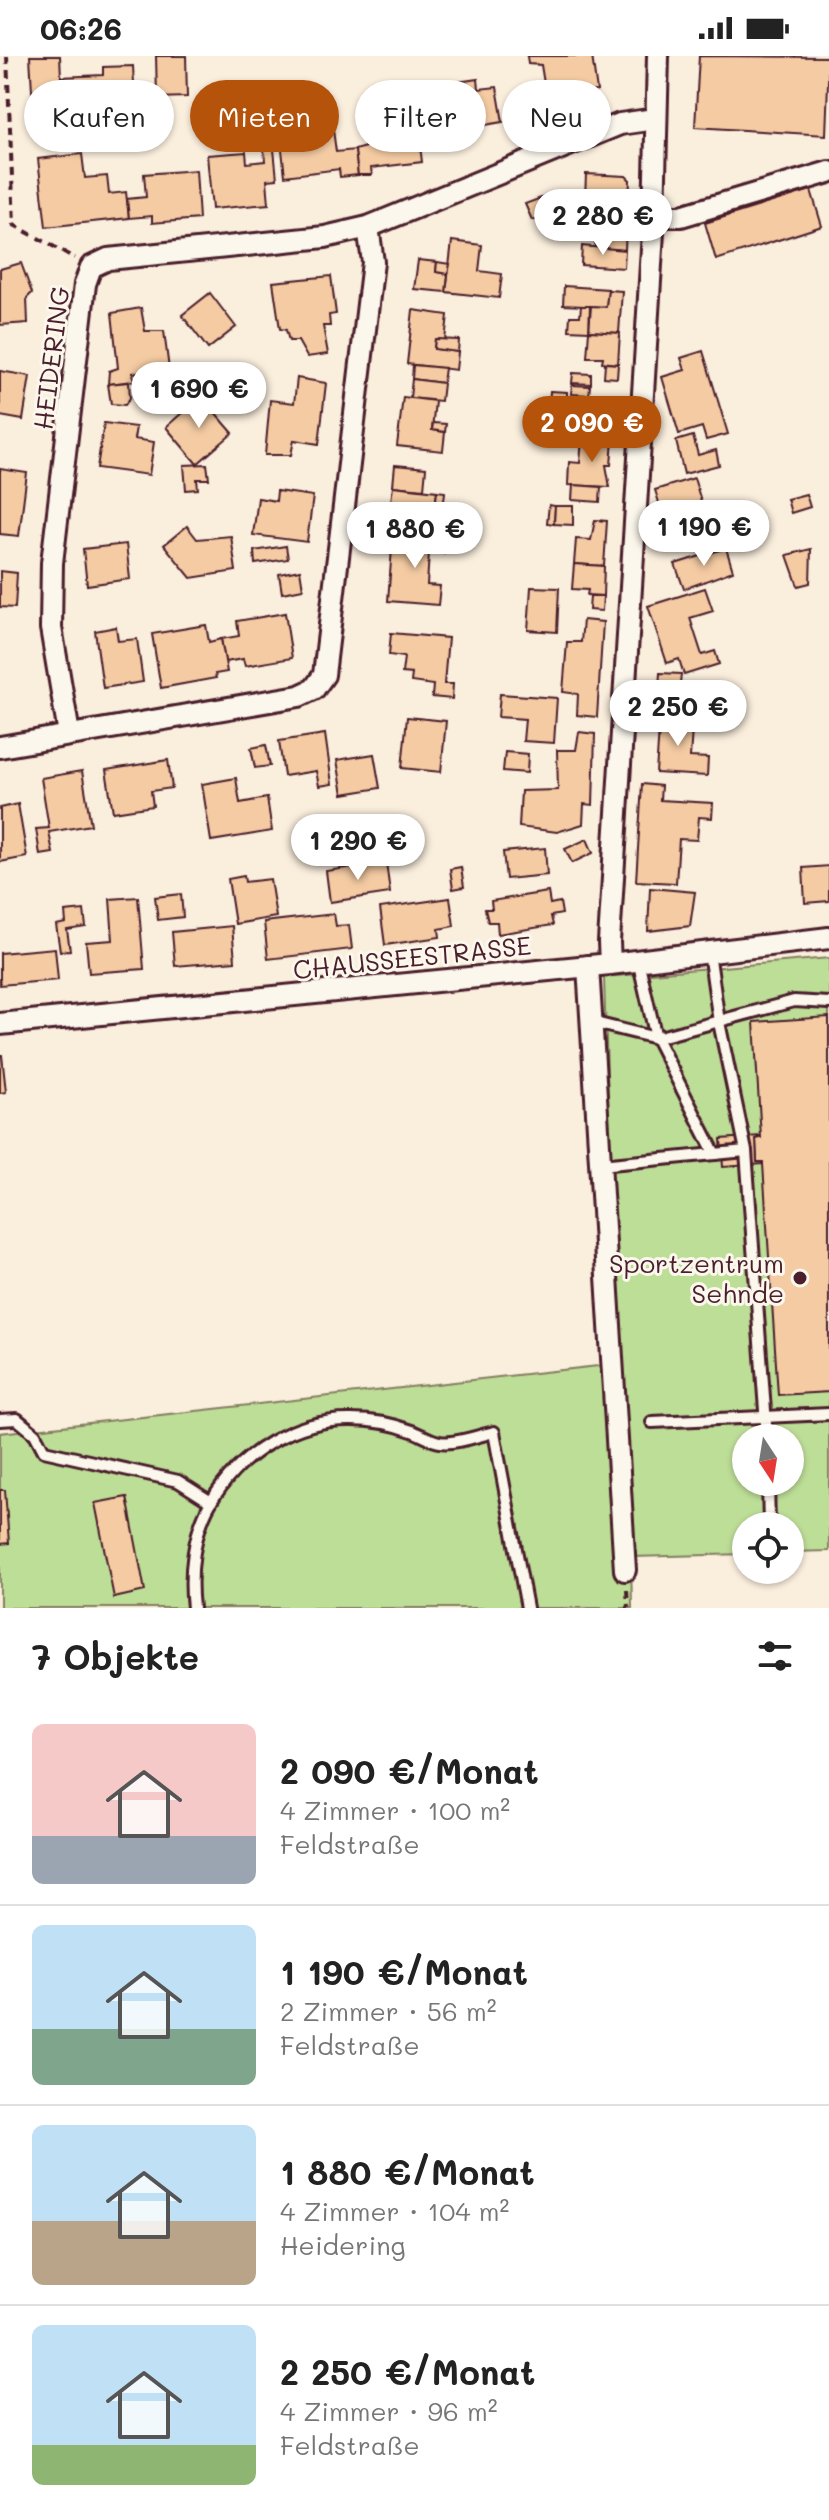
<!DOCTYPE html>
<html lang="de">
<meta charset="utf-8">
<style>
body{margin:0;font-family:Mali,sans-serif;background:#f2f2f2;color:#222;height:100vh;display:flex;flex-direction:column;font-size:30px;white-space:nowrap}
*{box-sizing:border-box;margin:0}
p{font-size:26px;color:#767676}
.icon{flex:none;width:44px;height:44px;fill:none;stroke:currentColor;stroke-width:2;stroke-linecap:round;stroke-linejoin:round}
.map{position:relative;height:1552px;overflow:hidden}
.side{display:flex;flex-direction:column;background:#fff;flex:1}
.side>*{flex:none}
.banner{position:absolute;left:24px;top:24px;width:782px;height:72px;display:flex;gap:16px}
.needle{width:52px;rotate:168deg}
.tools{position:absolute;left:732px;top:1368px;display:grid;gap:16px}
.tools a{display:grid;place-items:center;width:72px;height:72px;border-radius:50%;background:#fff;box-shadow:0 2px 6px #0004;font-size:40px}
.price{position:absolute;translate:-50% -68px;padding:0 18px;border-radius:28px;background:#fff;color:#222;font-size:26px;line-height:52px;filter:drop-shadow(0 2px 4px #0008)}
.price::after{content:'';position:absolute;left:50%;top:48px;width:24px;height:18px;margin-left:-12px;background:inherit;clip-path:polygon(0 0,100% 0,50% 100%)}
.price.current{background:#b45309;color:#fff}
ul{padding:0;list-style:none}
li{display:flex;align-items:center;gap:24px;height:200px;padding:0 32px}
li+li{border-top:2px solid #e0e0e0}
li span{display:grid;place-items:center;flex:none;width:224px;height:160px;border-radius:12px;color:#555}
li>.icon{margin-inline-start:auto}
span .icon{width:96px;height:96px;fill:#fffc;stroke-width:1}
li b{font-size:34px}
h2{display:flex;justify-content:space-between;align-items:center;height:96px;padding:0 32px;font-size:34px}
.tag{padding:0 28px;border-radius:36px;background:#fff;box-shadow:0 2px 6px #0004;font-size:28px;line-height:72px}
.tag.current{background:#b45309;color:#fff}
.status{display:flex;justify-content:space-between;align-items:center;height:56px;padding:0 40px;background:#fff;direction:ltr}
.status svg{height:22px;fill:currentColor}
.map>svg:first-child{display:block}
</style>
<div class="status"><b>06:26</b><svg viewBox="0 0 49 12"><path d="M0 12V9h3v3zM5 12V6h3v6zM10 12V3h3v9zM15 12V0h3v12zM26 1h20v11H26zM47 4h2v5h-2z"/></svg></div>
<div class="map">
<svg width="829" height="1552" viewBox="0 0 829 1552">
<rect width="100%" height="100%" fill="#faeedd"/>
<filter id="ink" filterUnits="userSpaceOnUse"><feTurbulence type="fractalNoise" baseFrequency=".0125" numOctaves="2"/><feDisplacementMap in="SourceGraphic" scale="16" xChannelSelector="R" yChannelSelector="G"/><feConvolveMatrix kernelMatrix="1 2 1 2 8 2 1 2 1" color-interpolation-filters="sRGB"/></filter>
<g filter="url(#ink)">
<!-- green -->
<path fill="#bdde97" stroke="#847e61" stroke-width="2" fill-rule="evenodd" d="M829,902V1495L790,1496V1470H746V1498L631,1501L632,1552H0V1377L616,1308L604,921ZM746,1382H790V1426H746Z"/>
<!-- building -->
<g fill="#f4cba3" stroke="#4a1f2b" stroke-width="2">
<path d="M30,0H60L61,21L103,19V11L133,10L135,47L33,52Z"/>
<path d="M156,0H186L187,41L157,42Z"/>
<path d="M527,0H592L597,35L546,40L541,9L528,8Z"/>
<path d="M699,0L829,1L826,79L695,71Z"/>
<path d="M478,23L479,33L497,31L503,66L456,74L449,27Z"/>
<path d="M315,55L317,68L332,66L336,96L355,94L358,119L340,121L339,113L285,120L278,59Z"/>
<path d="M417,64L422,106L371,112L372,119H358L355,94L365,91L363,70Z"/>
<path d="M273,83L277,123L267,124L269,148L212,153L207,99L246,96L247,107L265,105L263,84Z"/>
<path d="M82,98L85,122L107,120L109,138L126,136L129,162L46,171L38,103Z"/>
<path d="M196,114L199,163L152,167V160L129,162L127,143L146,141L144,118Z"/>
<path d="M586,118L626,120L630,124L629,144L585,142Z"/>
<path d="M811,134L822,170L716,204L705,167Z"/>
<path d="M549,139L560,165L532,164L525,148Z"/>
<path d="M597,143L629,144L627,170L595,168Z"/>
<path d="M596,167L626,170L625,194L595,192Z"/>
<path d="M452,185L482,189L479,215L502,218L499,242L446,236Z"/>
<path d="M582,190L625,194L624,212L581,209Z"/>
<path d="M418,204L437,206L436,216L448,218L446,236L414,233Z"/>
<path d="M437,206L450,208L448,218L436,216Z"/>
<path d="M21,207L32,237L27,242L28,267L0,269V213Z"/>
<path d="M331,220L336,258L329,259L330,270H323L328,298L307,301L298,285H289L286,274L280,273L273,226Z"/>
<path d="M564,230L608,233L606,251L563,249Z"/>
<path d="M608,234L622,235L619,277L589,275L591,250L606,251Z"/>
<path d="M210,237L236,271L208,293L182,259Z"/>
<path d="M581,250H590L589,275L569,274L570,260H580Z"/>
<path d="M141,252L145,275H164L169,313L133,317L134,325L108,328L109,315L118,312L112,257Z"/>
<path d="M413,254L448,259L445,284L435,283L434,293L458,296L456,314L407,308Z"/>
<path d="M589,275L620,277L618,308L602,306L603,301H587Z"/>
<path d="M435,283L459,284L458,296L434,293Z"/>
<path d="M703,295L728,378L706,384L702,371L679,378L662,321L685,314L681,302Z"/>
<path d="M605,307L618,308L617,322L604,321Z"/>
<path d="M413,309L445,312L443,327L412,323Z"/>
<path d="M0,315L30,320L23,364L0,360Z"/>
<path d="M573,317L591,318V328L572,327Z"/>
<path d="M297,322L326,327L319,388L294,384L291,399H265L270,344L294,347Z"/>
<path d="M412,323L443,327L441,345L410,342Z"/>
<path d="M129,326L130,342L125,349L111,348L108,328Z"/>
<path d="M572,329L590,330L589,339L571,338Z"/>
<path d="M550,335L567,336V352L549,351Z"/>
<path d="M603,338L615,339L614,354L602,353Z"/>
<path d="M201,340L233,377L197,408L166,371Z"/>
<path d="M403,341L435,345L432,374L445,376L443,395L397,390Z"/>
<path d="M599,353L614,354L612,384L582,382L584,357L599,358Z"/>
<path d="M104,367L136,371L134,383L154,386L149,419L97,412Z"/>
<path d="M433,367L446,368L445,376L432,374Z"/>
<path d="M693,380L698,399L716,394L719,409L684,418L676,385Z"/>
<path d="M582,382L613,384L611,409H606L610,431L568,429L569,406L580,407Z"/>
<path d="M207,408L209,423H197L198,433L186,434L184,409Z"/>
<path d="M395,409L426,412L424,433L393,430Z"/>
<path d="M0,413L27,417L19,480L0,478Z"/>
<path d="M694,422L707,465L725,460L731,477L674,494L655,434Z"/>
<path d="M573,429L601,431L600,446L572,444Z"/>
<path d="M393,430L437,435L435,453L443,454L441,474L388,468Z"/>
<path d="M277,435L313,440L307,486L253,479L258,442L276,445Z"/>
<path d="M437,435L445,436L443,454L435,453Z"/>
<path d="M806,438L810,451L791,457L787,443Z"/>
<path d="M549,449L555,450L554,468L547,467Z"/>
<path d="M555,450H573V469L554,468Z"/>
<path d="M595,464L607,465L604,510L574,508L576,483L591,484Z"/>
<path d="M187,470L197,483L231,480L236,515L191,522L164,489Z"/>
<path d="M406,477L446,480L444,497L429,496L427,529L440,530L438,549L388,545L392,492L404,493Z"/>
<path d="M126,488L130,523L87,529L83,493Z"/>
<path d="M286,490L288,503L255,508L254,495Z"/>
<path d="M726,492L733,515L684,533L675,508Z"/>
<path d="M811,493L810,527L798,530L787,499Z"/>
<path d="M574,508L604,510L603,540L587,539L588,534L572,533Z"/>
<path d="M300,514L303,533L282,537L279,518Z"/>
<path d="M0,515L17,517L15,552L0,551Z"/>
<path d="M531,531L559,532L557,576L528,574Z"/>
<path d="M705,532L713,555L690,562L702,599L715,595L719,608L684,619L679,603L667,607L648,550Z"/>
<path d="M590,540H603L602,555L589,554Z"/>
<path d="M285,557L292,602L245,610L243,603L225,606L221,583L239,580L237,565Z"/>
<path d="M583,564L603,566L597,661L577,659L578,638L563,636L567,586H581Z"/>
<path d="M206,569L209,586L221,583L227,616L215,618L216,622L161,632L152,578Z"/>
<path d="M116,571L118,585L137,583L143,626L103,632L95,575Z"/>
<path d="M391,577L448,582L444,628H453L452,643L432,641L433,629L411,626L412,618L402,617L404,601L389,599Z"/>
<path d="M660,617L681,618L678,646L658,645Z"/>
<path d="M500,638L557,642L554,687L523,685L525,663L498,661Z"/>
<path d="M660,658L693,660L690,701L708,702L707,720L656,717Z"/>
<path d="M407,661L446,665L441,716L402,712Z"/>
<path d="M579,676L595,678L593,749L584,748L583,768L557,776L519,771L521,735L558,734L557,694H576Z"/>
<path d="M325,678L332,728L319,730L316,715L284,720L279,685Z"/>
<path d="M266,689L270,710L255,712L251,692Z"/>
<path d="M505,696L528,698L527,717L503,715Z"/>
<path d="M374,698L380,732L343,738L337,704Z"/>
<path d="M168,704L172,732L151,735L153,750L113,756L106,714Z"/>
<path d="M82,715L91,769L49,776L53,797L40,799L36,773L49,772L41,722Z"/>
<path d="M236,722L240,747L267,742L272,775L211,785L202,728Z"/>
<path d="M642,728L661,730L660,744L713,747L712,762L699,761L697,784L679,783L676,827L636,825Z"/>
<path d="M18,748L27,801L0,806V752Z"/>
<path d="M587,783L593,797L572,807L565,793Z"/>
<path d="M545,792L547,819L506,823L503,796Z"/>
<path d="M386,806L390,837L330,846L326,815Z"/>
<path d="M829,810V845L805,847L803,812Z"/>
<path d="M461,811L464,831L453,833L450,813Z"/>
<path d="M244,820L245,826L270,823L276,861L235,868L228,823Z"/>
<path d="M650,832L695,836L690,870L648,875Z"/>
<path d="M548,836L550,848L560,846L562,858L551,860L553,869L498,878L497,866H488L485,853H492L491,845Z"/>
<path d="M181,838L183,861L158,864L155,841Z"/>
<path d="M138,841L144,913L89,917L86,886L113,884L110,843Z"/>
<path d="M450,842L454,870L439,873L440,881L385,889L380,852Z"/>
<path d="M84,854L86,871L67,874L70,894L60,895L56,869L66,867L65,856Z"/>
<path d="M334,858L336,870L349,869L352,893L268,903L264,866Z"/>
<path d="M232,870L235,905L175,910L172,876Z"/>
<path d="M55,892L58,924L0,929V897Z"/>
<path d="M829,961V1336L778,1339L763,1108V1106H757L756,1083L761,1082L754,966Z"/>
<path d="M0,999H2L6,1036L0,1037Z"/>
<path d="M761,1080L756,1083L757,1106H763V1108L723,1111L721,1083Z"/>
<path d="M0,1434H5L9,1487L0,1488Z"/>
<path d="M127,1441L145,1535L114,1542L95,1447Z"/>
</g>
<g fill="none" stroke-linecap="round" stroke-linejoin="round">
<defs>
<g id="lane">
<path d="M709,896L719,966L746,1095L767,1382"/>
<path d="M638,904L656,982L715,1098"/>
<path d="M591,966L656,982L794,945L829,947"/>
<path d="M600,1109L746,1095"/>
<path d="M0,1364L17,1363L35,1378L44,1395L178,1425L211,1446"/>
<path d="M652,1366L829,1358"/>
<path d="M768,1426L769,1470"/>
<path d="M193,1552C189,1517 193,1477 211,1446C240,1397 295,1363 352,1364C372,1364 393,1368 412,1375C421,1378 431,1385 440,1386C452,1389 481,1379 494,1376L527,1552"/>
</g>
<g id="street">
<path d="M654,160H681L829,116"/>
<path d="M69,678L51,572L52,507L85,228L91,211L108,203L325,181L368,171L620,68L655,63"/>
<path d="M0,691L299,640L314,633L324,619L373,206L368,171"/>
<path d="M610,908L609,886L654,160L658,0"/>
<path d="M588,910L625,1514"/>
<path d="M0,968L610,908L829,882"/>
</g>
</defs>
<!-- lane casing -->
<use href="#lane" stroke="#4a1f2b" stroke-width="16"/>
<!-- street casing -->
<use href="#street" stroke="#4a1f2b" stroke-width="26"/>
<!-- path -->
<g stroke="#4a1f2b" stroke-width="4" stroke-dasharray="8 6" stroke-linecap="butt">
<path d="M7,0L14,169L75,202"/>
<path d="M627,1534L628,1552"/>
</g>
<!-- lane -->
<use href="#lane" stroke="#fbf7ec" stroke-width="10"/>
<!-- street -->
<use href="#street" stroke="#fbf7ec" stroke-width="20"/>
</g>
</g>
<!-- markers -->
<circle fill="#4a1f2b" stroke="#fbf7ec" stroke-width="3" cx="800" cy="1222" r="8"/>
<g text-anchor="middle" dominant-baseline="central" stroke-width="6" stroke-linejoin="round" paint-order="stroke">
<!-- street labels -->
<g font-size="26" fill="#4a1f2b" stroke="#fbf7ec">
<text transform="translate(51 302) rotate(-83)">HEIDERING</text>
<text transform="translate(412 901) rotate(-6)">CHAUSSEESTRASSE</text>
</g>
<!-- poi labels -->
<g font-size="26" fill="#4a1f2b" stroke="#fbf7ec" text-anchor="end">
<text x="784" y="1207">Sportzentrum<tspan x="784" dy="30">Sehnde</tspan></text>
</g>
</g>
</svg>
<div class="tools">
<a><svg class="needle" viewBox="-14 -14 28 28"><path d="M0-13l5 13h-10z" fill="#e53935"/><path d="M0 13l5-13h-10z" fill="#767676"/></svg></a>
<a><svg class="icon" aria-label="locate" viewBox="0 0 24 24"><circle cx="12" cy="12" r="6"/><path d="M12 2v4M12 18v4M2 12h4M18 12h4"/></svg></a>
</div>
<b class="price" style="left:603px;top:201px">2 280 €</b>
<b class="price" style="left:199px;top:374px">1 690 €</b>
<b class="price current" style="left:592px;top:408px">2 090 €</b>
<b class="price" style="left:704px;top:512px">1 190 €</b>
<b class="price" style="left:415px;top:514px">1 880 €</b>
<b class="price" style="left:678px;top:692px">2 250 €</b>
<b class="price" style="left:358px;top:826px">1 290 €</b>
<div class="banner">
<a class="tag">Kaufen</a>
<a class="tag current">Mieten</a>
<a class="tag">Filter</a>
<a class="tag">Neu</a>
</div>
</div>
<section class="side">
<h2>7 Objekte<svg class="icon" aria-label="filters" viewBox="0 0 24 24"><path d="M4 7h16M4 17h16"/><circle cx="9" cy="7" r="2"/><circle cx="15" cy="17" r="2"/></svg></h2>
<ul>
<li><span style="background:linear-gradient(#f6c9c9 70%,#9aa5b1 0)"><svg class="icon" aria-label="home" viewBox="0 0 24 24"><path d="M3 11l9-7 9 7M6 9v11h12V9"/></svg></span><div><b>2 090 €/Monat</b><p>4 Zimmer · 100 m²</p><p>Feldstraße</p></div></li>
<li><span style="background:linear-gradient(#bfe0f5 65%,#7fa58c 0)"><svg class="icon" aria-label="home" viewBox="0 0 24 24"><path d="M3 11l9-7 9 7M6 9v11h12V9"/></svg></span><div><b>1 190 €/Monat</b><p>2 Zimmer · 56 m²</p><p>Feldstraße</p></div></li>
<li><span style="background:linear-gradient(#bfe0f5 60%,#b9a48a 0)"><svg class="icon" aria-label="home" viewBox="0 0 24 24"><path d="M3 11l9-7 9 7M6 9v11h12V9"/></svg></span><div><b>1 880 €/Monat</b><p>4 Zimmer · 104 m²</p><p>Heidering</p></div></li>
<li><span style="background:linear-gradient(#bfe0f5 75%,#8fb573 0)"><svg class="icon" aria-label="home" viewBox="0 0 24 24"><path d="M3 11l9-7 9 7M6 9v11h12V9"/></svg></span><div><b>2 250 €/Monat</b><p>4 Zimmer · 96 m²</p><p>Feldstraße</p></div></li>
</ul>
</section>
